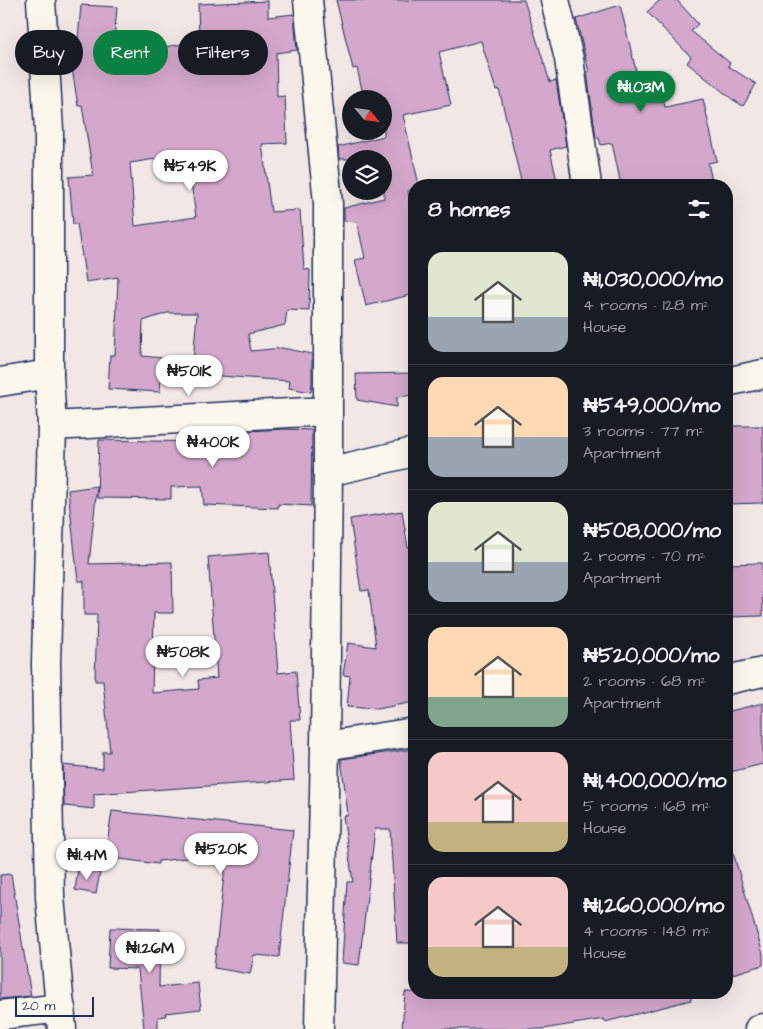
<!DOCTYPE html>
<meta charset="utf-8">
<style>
body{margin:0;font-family:"Architects Daughter",sans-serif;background:#20242c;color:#f1f3f6;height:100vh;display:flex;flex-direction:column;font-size:19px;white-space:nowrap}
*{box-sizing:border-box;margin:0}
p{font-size:16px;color:#9ea1a6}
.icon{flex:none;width:28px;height:28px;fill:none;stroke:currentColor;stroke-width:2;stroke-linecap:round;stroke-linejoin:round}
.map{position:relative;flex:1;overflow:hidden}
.drawer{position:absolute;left:408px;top:179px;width:325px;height:820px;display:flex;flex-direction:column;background:#171b24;border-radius:20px;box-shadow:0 5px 20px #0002}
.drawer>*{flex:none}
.guide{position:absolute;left:15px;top:30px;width:318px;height:45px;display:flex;gap:10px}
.needle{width:32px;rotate:119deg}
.controls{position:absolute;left:342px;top:90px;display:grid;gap:10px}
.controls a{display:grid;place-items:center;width:50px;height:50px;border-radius:50%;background:#171b24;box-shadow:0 5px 20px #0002;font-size:25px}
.scale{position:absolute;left:15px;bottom:12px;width:79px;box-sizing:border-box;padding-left:5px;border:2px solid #1b2f5e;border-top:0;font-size:14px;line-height:18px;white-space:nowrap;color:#1b2f5e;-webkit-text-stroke:4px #fbf7ec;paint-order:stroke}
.price{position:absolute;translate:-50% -42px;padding:0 11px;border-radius:18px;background:#fff;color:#222;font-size:16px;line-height:32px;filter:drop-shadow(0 1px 2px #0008)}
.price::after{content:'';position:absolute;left:50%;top:30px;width:15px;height:11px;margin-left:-8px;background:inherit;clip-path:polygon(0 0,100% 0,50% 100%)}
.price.active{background:#0b8043;color:#fff}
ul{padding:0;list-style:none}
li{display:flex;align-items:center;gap:15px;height:125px;padding:0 20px}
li+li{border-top:1px solid #363941}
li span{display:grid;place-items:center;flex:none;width:140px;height:100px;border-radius:15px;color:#555}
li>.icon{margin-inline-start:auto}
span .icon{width:60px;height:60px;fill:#fffc;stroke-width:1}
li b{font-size:21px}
h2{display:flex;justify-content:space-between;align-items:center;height:60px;padding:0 20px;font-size:21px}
.chip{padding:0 18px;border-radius:22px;background:#171b24;box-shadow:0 5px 20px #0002;font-size:18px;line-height:45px}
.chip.active{background:#0b8043;color:#fff}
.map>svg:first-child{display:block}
</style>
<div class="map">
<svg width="763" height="1029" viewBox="0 0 763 1029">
<rect width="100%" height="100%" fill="#f3e7e6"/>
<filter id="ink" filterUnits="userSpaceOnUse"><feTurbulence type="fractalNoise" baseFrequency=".02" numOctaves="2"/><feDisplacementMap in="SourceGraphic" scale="10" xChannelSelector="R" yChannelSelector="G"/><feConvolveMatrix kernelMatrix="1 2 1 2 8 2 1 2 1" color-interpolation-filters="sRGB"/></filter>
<g filter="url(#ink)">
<!-- building -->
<g fill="#d4a8cc" stroke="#1b2f5e" fill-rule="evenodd">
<path d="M336,0H524L550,82L556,80L566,146L550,150L558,185H522L499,89L496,90L481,41L439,52L451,105L403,115L419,185H414V188L408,191L414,215V294L366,306L355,260L365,258L357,222L344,221V208L384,198V159H339L338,147L384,136V99H364L357,68L353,69Z"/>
<path d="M660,0H677L698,24L691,31L730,63L728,66L756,84L743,106L732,99L687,63L691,57L647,12Z"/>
<path d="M268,1V17L294,14L297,50L276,53L277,97L285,96L287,143L262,144L271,212L300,210L304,269L310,270L309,311L287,310L285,325L248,334L251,351L282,348L312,354V382L311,392L289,388L290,381L192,374L197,313H167L143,321L142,356L162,358L160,392L108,389L110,355H115L118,277L86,282L77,224H73L69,177L93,175L82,105L78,106L71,62L76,61L81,5L117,7L113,54L199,42L198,4ZM187,154L196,217L135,226L130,163Z"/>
<path d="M620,5L640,87L660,83L665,107L703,99L717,161L708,163L713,185H621L612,143L601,145L599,138H596L587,72H589L576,19Z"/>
<path d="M414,373V395L397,397V407L357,400L356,374Z"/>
<path d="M726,426H763V503L726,504Z"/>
<path d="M285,429L312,430L311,506L278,504V508L204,505L202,486L171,487V499L97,498L99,440L203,442V433L227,434V432Z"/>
<path d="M97,486L89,564L172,562L173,613H154L152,693L199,689L198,680L217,678L208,557L269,552L278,673L296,671L300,720H290L294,780L94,794V809L64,806L63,765L103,769V752H110L103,681H95L97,615H84V581H78L68,490Z"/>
<path d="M402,511L408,548L414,547V702L377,709L347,707L350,676L343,675L348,643L376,647L369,590L361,591L350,519Z"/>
<path d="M762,563L763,616L726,617V564Z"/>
<path d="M763,703V764L726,773V712Z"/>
<path d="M414,749V943H397L390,829H375L359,965L342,963L347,882H353L343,816L348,815L341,759Z"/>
<path d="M112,811L293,830L279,957L254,955L250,974L214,968L226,857L197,860L196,857L158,861V864L105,857Z"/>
<path d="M732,849L763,954V965L726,976V850Z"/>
<path d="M78,869L100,872L96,894L75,890Z"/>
<path d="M11,874L31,996L0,999V875Z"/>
<path d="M110,928L160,929L159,987L198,983L201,1009L165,1013L166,1016L158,1017V1029H144L138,969L108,968Z"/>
<path d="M405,992H690L691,1000L605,1022L604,1019L543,1029H402Z"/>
</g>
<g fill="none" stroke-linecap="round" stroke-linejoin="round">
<defs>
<g id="minor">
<path d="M41,0L49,130V374L52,426L46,663L50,897L62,1029"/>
<path d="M308,0L328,203V472L325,746L319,1029"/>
<path d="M555,0L569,59L587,185"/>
<path d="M0,382L49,374"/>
<path d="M726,382L763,374"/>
<path d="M52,426L327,411"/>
<path d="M328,472L414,452"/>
<path d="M726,680L763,672"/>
<path d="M325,746L414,732"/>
<path d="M0,1015L61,1008"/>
<path d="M759,1029L763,1028"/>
</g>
</defs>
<!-- minor casing -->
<use href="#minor" stroke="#1b2f5e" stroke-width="31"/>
<!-- minor -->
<use href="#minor" stroke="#fbf7ec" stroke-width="28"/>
</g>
</g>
</svg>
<div class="controls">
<a><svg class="needle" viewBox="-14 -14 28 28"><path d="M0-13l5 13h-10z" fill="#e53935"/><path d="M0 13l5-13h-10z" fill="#9ea1a6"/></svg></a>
<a><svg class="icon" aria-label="layers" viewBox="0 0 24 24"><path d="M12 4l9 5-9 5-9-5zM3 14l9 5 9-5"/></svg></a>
</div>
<div class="scale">20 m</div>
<b class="price active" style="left:641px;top:113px">₦1.03M</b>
<b class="price" style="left:190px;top:192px">₦549K</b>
<b class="price" style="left:189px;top:397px">₦501K</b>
<b class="price" style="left:213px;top:468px">₦400K</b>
<b class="price" style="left:183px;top:678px">₦508K</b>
<b class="price" style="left:221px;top:875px">₦520K</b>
<b class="price" style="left:87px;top:881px">₦1.4M</b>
<b class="price" style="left:150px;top:974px">₦1.26M</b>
<div class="guide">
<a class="chip">Buy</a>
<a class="chip active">Rent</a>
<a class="chip">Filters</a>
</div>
<section class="drawer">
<h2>8 homes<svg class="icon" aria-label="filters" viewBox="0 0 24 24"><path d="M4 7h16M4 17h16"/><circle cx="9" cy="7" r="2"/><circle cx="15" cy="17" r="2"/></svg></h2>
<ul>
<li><span style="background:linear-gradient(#dfe7d0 65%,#9aa5b1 0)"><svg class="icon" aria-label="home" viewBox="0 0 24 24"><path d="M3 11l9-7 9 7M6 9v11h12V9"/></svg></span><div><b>₦1,030,000/mo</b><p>4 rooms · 128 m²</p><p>House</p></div></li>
<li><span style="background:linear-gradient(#ffd9b3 60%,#9aa5b1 0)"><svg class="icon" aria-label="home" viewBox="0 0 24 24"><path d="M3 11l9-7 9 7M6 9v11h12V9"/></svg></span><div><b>₦549,000/mo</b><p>3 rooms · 77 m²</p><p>Apartment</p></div></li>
<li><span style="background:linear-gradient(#dfe7d0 60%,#9aa5b1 0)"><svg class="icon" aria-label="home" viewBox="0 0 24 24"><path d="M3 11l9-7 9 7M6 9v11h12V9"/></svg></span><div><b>₦508,000/mo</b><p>2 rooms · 70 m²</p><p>Apartment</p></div></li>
<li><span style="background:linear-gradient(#ffd9b3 70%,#7fa58c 0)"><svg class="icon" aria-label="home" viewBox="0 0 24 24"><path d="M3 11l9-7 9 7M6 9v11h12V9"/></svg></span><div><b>₦520,000/mo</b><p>2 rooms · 68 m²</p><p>Apartment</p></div></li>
<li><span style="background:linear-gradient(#f6c9c9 70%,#c2b280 0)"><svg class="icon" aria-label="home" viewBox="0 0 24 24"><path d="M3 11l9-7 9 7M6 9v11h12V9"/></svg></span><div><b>₦1,400,000/mo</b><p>5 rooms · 168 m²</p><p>House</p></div></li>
<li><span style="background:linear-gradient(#f6c9c9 70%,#c2b280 0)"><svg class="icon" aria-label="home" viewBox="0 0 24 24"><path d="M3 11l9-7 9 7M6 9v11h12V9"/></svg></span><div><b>₦1,260,000/mo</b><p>4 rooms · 148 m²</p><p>House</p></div></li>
</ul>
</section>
</div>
